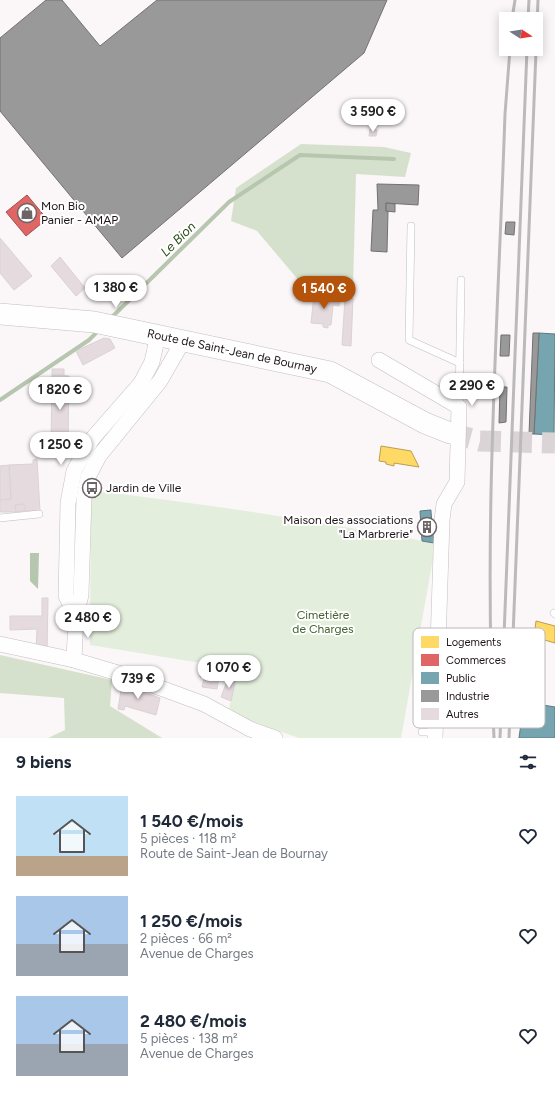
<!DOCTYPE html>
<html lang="fr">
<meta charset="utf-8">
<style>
body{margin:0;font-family:Figtree,sans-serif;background:#f2f2f3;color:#1f2937;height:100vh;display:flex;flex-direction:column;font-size:15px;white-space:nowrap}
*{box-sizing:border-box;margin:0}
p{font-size:13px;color:#747a83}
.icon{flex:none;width:22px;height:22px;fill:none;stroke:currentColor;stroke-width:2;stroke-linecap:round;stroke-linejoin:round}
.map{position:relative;height:738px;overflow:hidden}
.side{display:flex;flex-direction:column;background:#fff;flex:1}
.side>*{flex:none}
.needle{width:26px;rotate:102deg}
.fabs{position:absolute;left:499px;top:12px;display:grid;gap:8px}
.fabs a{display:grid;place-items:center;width:44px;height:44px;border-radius:0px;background:#fff;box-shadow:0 2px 10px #0003;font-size:20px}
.price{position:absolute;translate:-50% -34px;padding:0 9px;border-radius:14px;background:#fff;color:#222;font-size:13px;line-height:26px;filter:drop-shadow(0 1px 2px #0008)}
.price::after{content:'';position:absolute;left:50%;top:24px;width:12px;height:9px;margin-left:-6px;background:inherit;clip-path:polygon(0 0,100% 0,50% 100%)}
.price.on{background:#b45309;color:#fff}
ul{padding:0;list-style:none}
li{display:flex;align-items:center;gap:12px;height:100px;padding:0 16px}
li span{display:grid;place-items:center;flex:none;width:112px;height:80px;border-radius:0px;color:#555}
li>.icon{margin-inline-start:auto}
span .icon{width:48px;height:48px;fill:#fffc;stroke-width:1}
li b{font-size:17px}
h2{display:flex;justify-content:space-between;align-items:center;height:48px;padding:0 16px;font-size:17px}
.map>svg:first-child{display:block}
</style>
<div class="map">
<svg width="555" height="738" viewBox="0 0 555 738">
<rect width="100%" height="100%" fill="#fbf6f7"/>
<!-- green -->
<path fill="#e4eedc" d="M91,491C206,503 320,522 434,543V553L401,738H299L228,713L238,669L90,645Z"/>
<!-- forest -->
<g fill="#d6e1cd">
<path d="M301,144L384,147L411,153L405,177L356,174L353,287L300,282L257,231L231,221L236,188Z"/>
<path d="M0,655L112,680L110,706L162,738H48L65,730L64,698L0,693Z"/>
</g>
<!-- water -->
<path fill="#b7c6ae" d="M30,553H39L38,589L30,581Z"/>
<!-- homes -->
<g fill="#ffd966" stroke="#bc9e4f">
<path d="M381,446L411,451L419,467L394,463V466L386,464V462L379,461Z"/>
<path d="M536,621L555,626V643L534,637Z"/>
</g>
<!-- shops -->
<path fill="#e06666" stroke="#a64e4f" d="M27,195L47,219L26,236L6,212Z"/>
<!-- public -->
<g fill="#76a5af" stroke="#5c7a82">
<path d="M539,333L555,334L554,435L534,434Z"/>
<path d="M431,510V512L434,543L422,541L420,511Z"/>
<path d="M524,702L555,707V738H519Z"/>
</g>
<!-- industry -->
<g fill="#999" stroke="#747172">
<path d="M46,0H62L100,46L157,0H387L364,53L122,258L0,111V38Z"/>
<path d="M377,184L419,185L418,205L386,203V211H388L387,252L371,251L373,210H378Z"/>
<path d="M386,203L395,204V212L386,211Z"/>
<path d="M506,222H515L514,235L505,234Z"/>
<path d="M533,333H539L534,434H529Z"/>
<path d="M501,335H510L509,356H500Z"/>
<path d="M500,387H507L506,422L499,423Z"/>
</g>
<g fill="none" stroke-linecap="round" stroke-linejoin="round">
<!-- stream -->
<g stroke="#b7c6ae" stroke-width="4">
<path d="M111,318L229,202L300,155L394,159"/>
<path d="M0,400L89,340L99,330"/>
</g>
</g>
<!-- building -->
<g fill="#e5dadd" stroke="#dad3d4">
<path d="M370,129L377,130L376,136H369Z"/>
<path d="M0,238L32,276L14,290L0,273Z"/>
<path d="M60,257L85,288L76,296L51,266Z"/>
<path d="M314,295L340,297L339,306L333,305L331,325H328V328L323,327V324L311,323Z"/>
<path d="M345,298H353L351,346L342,345Z"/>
<path d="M104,338L110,339L115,348L83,365L76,351Z"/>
<path d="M52,369H64V376L52,375Z"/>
<path d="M52,375L69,376L68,447H51Z"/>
<path d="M37,459L40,511H23L26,507L23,504L15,505L16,512H0V500L11,499L9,465L33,464V460Z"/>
<path d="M9,465L11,499L0,500V466Z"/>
<path d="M23,504L26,507L23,511L16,512L15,505Z"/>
<path d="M42,598H48L47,652L36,650L37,629L10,630V616H42Z"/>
<path d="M201,669L220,671L217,689L202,687L204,678L200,677Z"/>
<path d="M231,676L236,678L231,701L221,697L226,684H229Z"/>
<path d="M122,684L160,698L156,715L125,706L124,710L118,709Z"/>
</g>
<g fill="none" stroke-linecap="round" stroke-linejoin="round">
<!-- secondary-tunnel -->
<path stroke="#dad4d6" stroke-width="21" stroke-dasharray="21 10" stroke-linecap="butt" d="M450,433L480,441L555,443"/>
<defs>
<g id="service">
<path d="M411,226L409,340L460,363"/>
<path d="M459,406L461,280"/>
<path d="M0,518L39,514"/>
<path d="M554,613L555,614"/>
<path d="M422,732H435"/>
</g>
<g id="minor">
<path d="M379,360L459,407L457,482L444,504L442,520L435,738"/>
<path d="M76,616L66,596L68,503L74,471L92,439L141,383L152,362L158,335"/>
<path d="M0,644L74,660L128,676L204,704L250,729L275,738"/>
<path d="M74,660L76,616L81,595L84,498L88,477L99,456L160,381L183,341"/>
</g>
<path id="secondary" d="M0,314L94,322L330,372L425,423L450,433"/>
</defs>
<!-- service casing -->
<use href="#service" stroke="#c5bebf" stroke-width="8"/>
<!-- minor casing -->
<use href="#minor" stroke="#c5bebf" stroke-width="16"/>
<!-- secondary casing -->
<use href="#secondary" stroke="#c5bebf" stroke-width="22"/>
<!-- service -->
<use href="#service" stroke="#fefefe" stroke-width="7"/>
<!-- minor -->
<use href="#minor" stroke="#fefefe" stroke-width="15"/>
<!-- secondary -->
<use href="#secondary" stroke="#fefefe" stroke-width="21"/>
<!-- rail -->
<g stroke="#bbb9ba" stroke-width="3">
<path d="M512,19L515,0"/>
<path d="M528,19L529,0"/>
<path d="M494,738C483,530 498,321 505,114L510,49"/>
<path d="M500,738L527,49"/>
<path d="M509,738L538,0"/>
</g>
</g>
<!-- icons -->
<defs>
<symbol id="shop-ring" viewBox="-11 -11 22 22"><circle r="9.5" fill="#fff" stroke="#6c6466" stroke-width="1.5"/><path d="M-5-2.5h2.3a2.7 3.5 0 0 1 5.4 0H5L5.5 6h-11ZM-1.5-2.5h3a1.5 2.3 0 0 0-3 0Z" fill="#6c6466"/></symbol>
<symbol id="bus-ring" viewBox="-11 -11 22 22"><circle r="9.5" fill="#fff" stroke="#6c6466" stroke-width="1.5"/><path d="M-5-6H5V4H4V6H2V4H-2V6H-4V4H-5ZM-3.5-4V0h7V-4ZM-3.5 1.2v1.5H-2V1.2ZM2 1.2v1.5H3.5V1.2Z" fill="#6c6466"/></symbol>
<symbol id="building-ring" viewBox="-11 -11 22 22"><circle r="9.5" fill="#fff" stroke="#6c6466" stroke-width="1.5"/><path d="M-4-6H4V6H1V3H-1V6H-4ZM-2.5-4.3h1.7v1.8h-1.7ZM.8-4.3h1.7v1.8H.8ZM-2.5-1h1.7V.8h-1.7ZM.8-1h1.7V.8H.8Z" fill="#6c6466"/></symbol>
</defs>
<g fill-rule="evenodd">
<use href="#shop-ring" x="16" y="202" width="22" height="22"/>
<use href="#bus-ring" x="81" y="477" width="22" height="22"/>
<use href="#building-ring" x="416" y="516" width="22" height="22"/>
</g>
<g text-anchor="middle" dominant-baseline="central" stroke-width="4" stroke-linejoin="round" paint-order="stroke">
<!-- poi labels -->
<g font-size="12" fill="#1f1518" stroke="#fff" text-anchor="start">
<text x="41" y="206">Mon Bio<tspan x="41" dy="14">Panier - AMAP</tspan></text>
<text x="106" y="488">Jardin de Ville</text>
<text x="413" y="520" text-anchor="end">Maison des associations<tspan x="413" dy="14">"La Marbrerie"</tspan></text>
</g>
<!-- street labels -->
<g font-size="12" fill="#1f1518" stroke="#fff">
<text transform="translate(232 351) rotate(12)">Route de Saint-Jean de Bournay</text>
</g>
<!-- park labels -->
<g font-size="12" fill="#42622f" stroke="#fff">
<text x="323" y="615">Cimetière<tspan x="323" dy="14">de Charges</tspan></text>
</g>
<!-- water labels -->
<g font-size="13" font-style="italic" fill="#2c4b18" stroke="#fff">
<text transform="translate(178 239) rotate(-45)">Le Bion</text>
</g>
</g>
<!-- legend -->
<rect x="413" y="628" width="132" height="100" rx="6" fill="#fff" stroke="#bcb9ba" stroke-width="1"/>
<rect x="421" y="636" width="18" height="12" fill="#ffd966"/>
<rect x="421" y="654" width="18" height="12" fill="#e06666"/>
<rect x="421" y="672" width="18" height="12" fill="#76a5af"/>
<rect x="421" y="690" width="18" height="12" fill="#999"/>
<rect x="421" y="708" width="18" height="12" fill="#e5dadd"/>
<g font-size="11" fill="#1f1518">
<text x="446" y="646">Logements</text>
<text x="446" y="664">Commerces</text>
<text x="446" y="682">Public</text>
<text x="446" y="700">Industrie</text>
<text x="446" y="718">Autres</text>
</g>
</svg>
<div class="fabs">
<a><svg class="needle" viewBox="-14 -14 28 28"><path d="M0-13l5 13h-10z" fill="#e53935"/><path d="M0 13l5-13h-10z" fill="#747a83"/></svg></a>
</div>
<b class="price" style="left:373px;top:133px">3 590 €</b>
<b class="price" style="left:116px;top:309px">1 380 €</b>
<b class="price on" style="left:324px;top:310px">1 540 €</b>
<b class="price" style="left:472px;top:407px">2 290 €</b>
<b class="price" style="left:60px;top:411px">1 820 €</b>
<b class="price" style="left:61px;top:466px">1 250 €</b>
<b class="price" style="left:88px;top:639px">2 480 €</b>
<b class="price" style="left:229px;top:689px">1 070 €</b>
<b class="price" style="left:138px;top:700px">739 €</b>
</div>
<section class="side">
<h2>9 biens<svg class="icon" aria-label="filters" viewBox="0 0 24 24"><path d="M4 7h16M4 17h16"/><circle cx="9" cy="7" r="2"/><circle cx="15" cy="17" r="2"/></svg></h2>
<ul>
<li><span style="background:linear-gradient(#bfe0f5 75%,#b9a48a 0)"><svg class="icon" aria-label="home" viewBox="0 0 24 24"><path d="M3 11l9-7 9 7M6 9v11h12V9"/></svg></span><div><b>1 540 €/mois</b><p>5 pièces · 118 m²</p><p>Route de Saint-Jean de Bournay</p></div><svg class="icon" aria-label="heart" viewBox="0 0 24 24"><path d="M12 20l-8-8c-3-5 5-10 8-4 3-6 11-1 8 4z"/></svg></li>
<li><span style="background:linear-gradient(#a9c7e8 60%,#9aa5b1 0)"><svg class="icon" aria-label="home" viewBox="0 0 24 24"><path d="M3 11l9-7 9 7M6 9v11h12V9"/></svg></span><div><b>1 250 €/mois</b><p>2 pièces · 66 m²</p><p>Avenue de Charges</p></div><svg class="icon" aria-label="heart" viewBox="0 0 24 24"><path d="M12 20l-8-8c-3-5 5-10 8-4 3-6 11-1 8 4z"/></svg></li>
<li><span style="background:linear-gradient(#a9c7e8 60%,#9aa5b1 0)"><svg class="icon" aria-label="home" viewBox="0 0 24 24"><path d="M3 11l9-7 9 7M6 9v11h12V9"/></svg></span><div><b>2 480 €/mois</b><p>5 pièces · 138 m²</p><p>Avenue de Charges</p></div><svg class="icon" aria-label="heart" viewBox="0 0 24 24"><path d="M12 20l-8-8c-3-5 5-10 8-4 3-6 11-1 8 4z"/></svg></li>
</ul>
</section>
